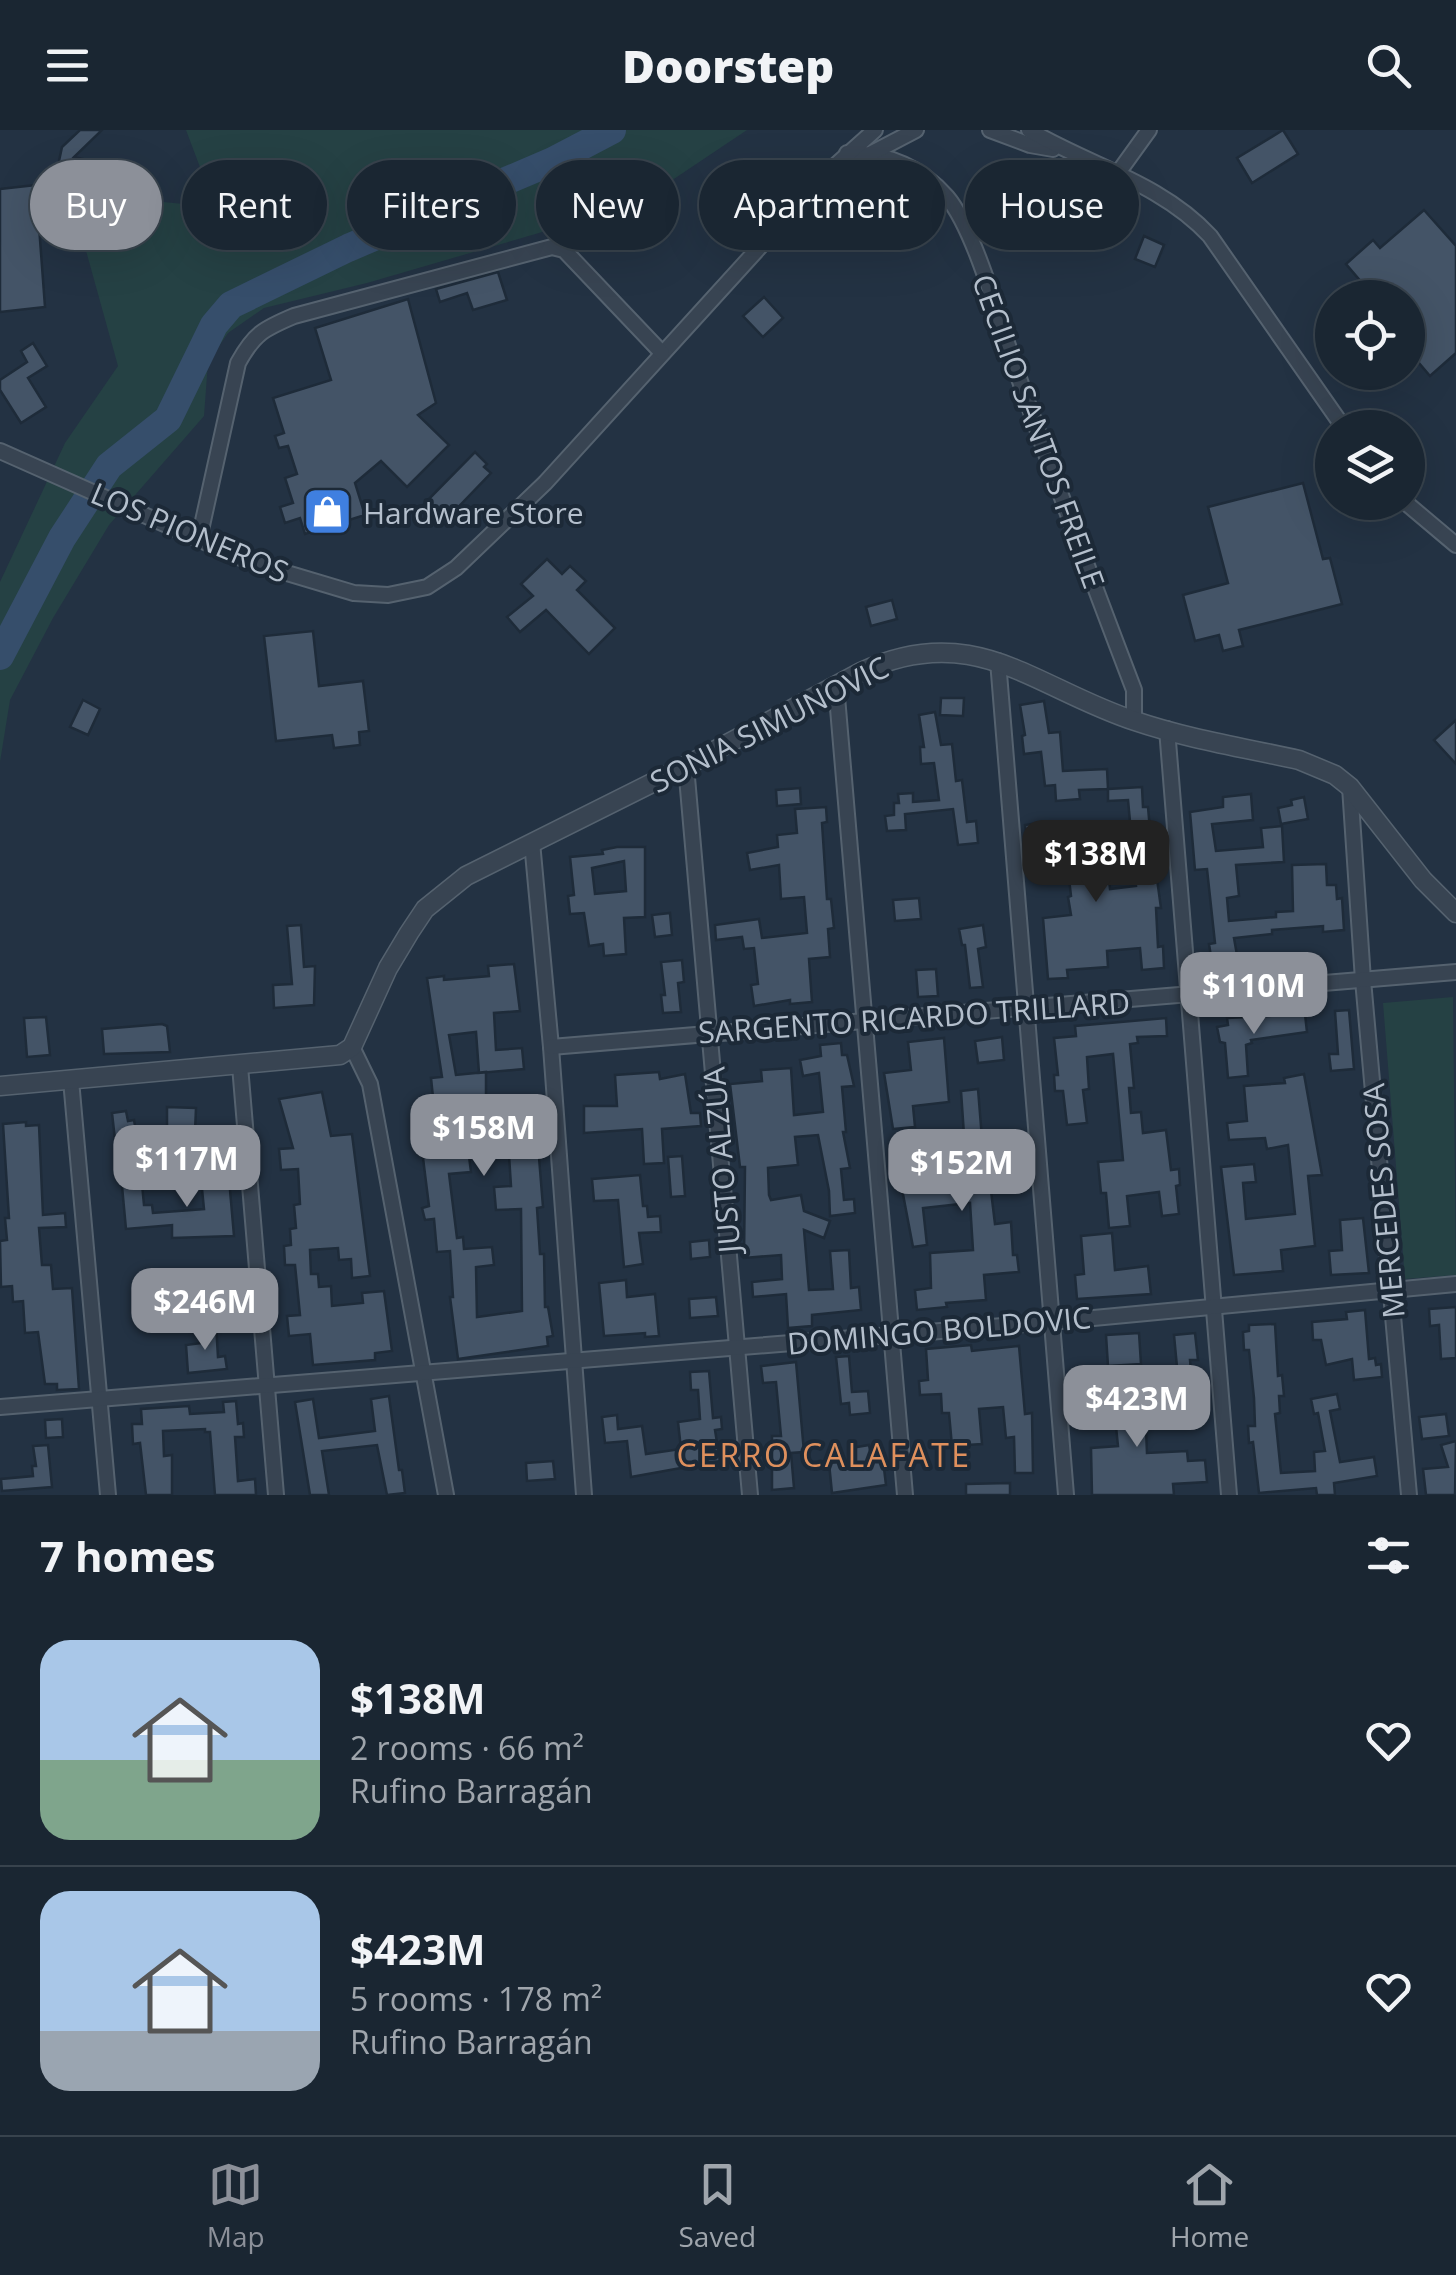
<!DOCTYPE html>
<meta charset="utf-8">
<style>
body{margin:0;font-family:"Open Sans",sans-serif;background:#27323e;color:#f1f3f6;height:100vh;display:flex;flex-direction:column;font-size:38px;white-space:nowrap}
*{box-sizing:border-box;margin:0}
p{font-size:32px;color:#9fa5ac}
.icon{flex:none;width:55px;height:55px;fill:none;stroke:currentColor;stroke-width:2;stroke-linecap:round;stroke-linejoin:round}
.map{position:relative;height:1365px;overflow:hidden}
.drawer{display:flex;flex-direction:column;background:#1a2632;flex:1}
.drawer>*{flex:none}
.banner{position:absolute;left:30px;top:30px;width:1398px;height:90px;display:flex;gap:20px}
.fabs{position:absolute;left:1315px;top:150px;display:grid;gap:20px}
.fabs a{display:grid;place-items:center;width:110px;height:110px;border-radius:50%;background:#1a2632;box-shadow:0 10px 40px #0002,0 0 0 2px #38434d;font-size:50px}
.price{position:absolute;translate:-50% -85px;padding:0 22px;border-radius:20px;background:#8c9099;color:#fff;font-size:32px;line-height:65px;filter:drop-shadow(0 2px 5px #0008)}
.price::after{content:'';position:absolute;left:50%;top:60px;width:30px;height:22px;margin-left:-15px;background:inherit;clip-path:polygon(0 0,100% 0,50% 100%)}
.price.selected{background:#222;color:#fff}
ul{padding:0;list-style:none}
li{display:flex;align-items:center;gap:30px;height:250px;padding:0 40px}
li+li{border-top:2px solid #38434d}
li span{display:grid;place-items:center;flex:none;width:280px;height:200px;border-radius:30px;color:#555}
li>.icon{margin-inline-start:auto}
span .icon{width:120px;height:120px;fill:#fffc;stroke-width:1}
li b{font-size:42px}
h2{display:flex;justify-content:space-between;align-items:center;height:120px;padding:0 40px;font-size:42px}
.pill{padding:0 35px;border-radius:45px;background:#1a2632;box-shadow:0 10px 40px #0002,0 0 0 2px #38434d;font-size:35px;line-height:90px}
.pill.selected{background:#8c9099;color:#fff}
header{display:flex;justify-content:space-between;align-items:center;height:130px;padding:0 40px;background:#1a2632;font-size:45px;font-weight:800}
.tabs{display:flex;justify-content:space-around;align-items:center;height:140px;border-top:2px solid #38434d;background:#1a2632;font-size:28px;color:#9fa5ac}
.tabs a{display:grid;justify-items:center;gap:5px}
.tabs .selected{color:#8c9099}
.map>svg:first-child{display:block}
</style>
<header><svg class="icon" aria-label="menu" viewBox="0 0 24 24"><path d="M4 6h16M4 12h16M4 18h16"/></svg>Doorstep<svg class="icon" aria-label="search" viewBox="0 0 24 24"><circle cx="10" cy="10" r="6"/><path d="M15 15l6 6"/></svg></header>
<div class="map">
<svg width="1456" height="1365" viewBox="0 0 1456 1365">
<rect width="100%" height="100%" fill="#233243"/>
<!-- green -->
<g fill="#254144">
<path d="M186,0H747L635,75L367,153L264,178L228,203L208,232L204,286L109,395L53,488L10,570L0,632V452L65,313L118,236L70,63L215,77Z"/>
<path d="M1453,867L1456,1145L1405,1149L1383,873Z"/>
</g>
<g fill="none" stroke-linecap="round" stroke-linejoin="round">
<!-- river -->
<path stroke="#364e6b" stroke-width="28" d="M0,526L62,408L109,336L168,289L214,195L231,175L348,118L553,31L612,0"/>
</g>
<!-- building -->
<g fill="#445467" stroke="#1e2b39" stroke-width="2.5" fill-rule="evenodd">
<path d="M80,0H102L74,27L104,34L101,50L60,41L56,45L62,17Z"/>
<path d="M1283,0L1298,24L1252,53L1237,28Z"/>
<path d="M36,55L45,177L0,182V59Z"/>
<path d="M1424,80L1456,116V223L1430,246L1408,220V168H1375L1346,134L1373,110L1380,118Z"/>
<path d="M1144,106L1164,115L1155,137L1135,129Z"/>
<path d="M498,142L507,170L473,180L467,163L440,172L436,159Z"/>
<path d="M764,167L783,188L763,207L743,186Z"/>
<path d="M408,169L436,273L418,285L449,315L407,357L381,331L355,353L365,385L305,404L300,388L285,393L280,377L293,373L285,348L297,344L288,316L279,318L275,306L284,303L273,268L331,250L315,198Z"/>
<path d="M33,213L47,236L28,248L46,277L21,293L0,260V250L27,232L21,221Z"/>
<path d="M475,322L487,334L484,337L491,343L443,393L440,390L437,394L420,378Z"/>
<path d="M1303,353L1323,429L1330,428L1342,474L1239,500L1243,516L1223,521L1219,505L1195,511L1183,465L1228,453L1208,377Z"/>
<path d="M547,429L562,444L570,436L586,451L577,460L615,498L589,524L546,480L520,502L507,487L533,466L521,454Z"/>
<path d="M892,470L897,489L871,496L866,477Z"/>
<path d="M313,501L319,556L363,551L369,601L359,602L360,615L334,618L332,605L276,611L264,506Z"/>
<path d="M941,568H964L963,586L940,585Z"/>
<path d="M83,570L100,579L88,605L70,597Z"/>
<path d="M1044,571L1049,603L1060,602L1063,641L1107,639L1108,659L1079,660L1080,669L1056,671L1055,655L1045,656L1041,622L1024,624L1022,606L1025,605L1020,575Z"/>
<path d="M935,582L941,615L952,614L956,651L962,650L967,692L976,691L978,713L958,715L953,679L905,684L906,700L887,701L885,686L894,685V673H899L898,664L913,663V672L939,670L934,633L921,634L920,617H924L919,585Z"/>
<path d="M1456,590V634L1434,610Z"/>
<path d="M1142,657L1143,677H1148L1150,700L1131,702L1128,670L1108,671V659Z"/>
<path d="M800,658L801,674L777,676L776,660Z"/>
<path d="M1251,664L1253,690L1212,694L1216,721L1263,717L1261,698L1282,696L1284,732L1236,735L1239,766L1227,768L1229,791L1276,787V782L1293,781L1292,735L1326,734L1327,755H1336L1337,769L1342,768L1344,800L1323,802V796L1272,800V804L1234,808L1240,842L1214,846L1209,814L1215,813L1207,739L1195,740L1190,682L1223,677V667Z"/>
<path d="M1304,667L1308,689L1281,694L1278,678L1292,675L1291,670Z"/>
<path d="M826,677L827,692L822,693L827,769H831L834,798L828,799L830,827L809,829L812,872L790,874V870L754,876L751,855L758,854L754,818L744,819L742,807L716,810L715,795L759,789L762,808L807,803L804,767L781,769L779,735L750,740L747,723L778,717L777,705L797,703L795,679Z"/>
<path d="M1045,692L1046,703L1087,699L1088,710L1105,708L1110,759L1136,756L1134,729L1154,727L1161,778H1156L1158,817L1163,816L1164,838L1142,840L1140,818L1107,821L1108,837L1067,840L1068,848L1048,849L1043,788L1071,785L1068,767L1071,766L1068,740L1035,743L1032,715H1028L1025,695Z"/>
<path d="M617,717H645V787L624,788L626,824L604,826L603,814L589,816L584,783L570,784L568,766L574,765L570,727L603,724L602,720ZM624,731L626,761L595,764L592,738Z"/>
<path d="M919,768L921,789L895,791L893,770Z"/>
<path d="M670,783L672,805L655,807L652,785Z"/>
<path d="M301,795L304,837L315,836L314,875L274,878L273,855L292,854L287,796Z"/>
<path d="M983,795L986,817L978,819L983,857L970,858L965,815H962L959,799Z"/>
<path d="M682,830L684,852L678,853L681,882L663,883L661,865H665L661,832Z"/>
<path d="M514,834L520,881L494,883L496,920L522,918L524,939L479,943L476,902L449,905L456,945L486,942V987L515,986L516,1017L538,1015L543,1077L537,1078L540,1124H544L545,1177H548L553,1206L547,1207L548,1216L458,1229L450,1167H453L450,1121L437,1122L434,1089L425,1090L422,1078L429,1076L419,996L428,994L427,989L435,987L431,948L442,947L427,848L444,846V850L489,846L488,836ZM509,1025L511,1056L494,1057L496,1080L521,1079L522,1181L477,1187L476,1137L494,1135L492,1117L464,1119L463,1107L457,1108L449,1044L471,1042L469,1026Z"/>
<path d="M936,839L938,866L918,867L916,840Z"/>
<path d="M1349,880L1354,939L1331,941L1329,924H1338L1335,881Z"/>
<path d="M1305,884L1307,902L1251,910L1252,913L1246,915L1248,946L1228,948L1225,913L1220,912L1217,897L1228,895L1227,888Z"/>
<path d="M46,887L50,925L27,927L24,888Z"/>
<path d="M1166,888L1167,906L1137,907L1138,913L1130,914L1134,958H1129L1131,983L1141,982L1143,1003L1166,1000L1171,1040L1179,1039L1180,1055L1176,1056L1179,1084L1162,1086L1159,1062L1127,1066L1130,1096L1109,1098L1106,1063H1101L1098,1032L1123,1030L1113,924L1087,927L1089,959L1083,960L1087,993L1067,995L1063,961H1055L1054,945H1058L1054,908L1076,906L1075,896Z"/>
<path d="M162,894L167,896L170,922L104,924L102,899Z"/>
<path d="M1002,907L1004,930L978,933L975,911Z"/>
<path d="M944,908L949,972L913,976L915,997L893,999L884,943L911,940L908,912Z"/>
<path d="M841,913L842,925H847L854,956L842,957L846,1002H843L850,1038L841,1039L844,1070L854,1069L855,1083L830,1086L829,1061L818,1005L795,1007L798,1035L768,1038L769,1065L771,1070L801,1065L804,1081L830,1091L824,1108L804,1100L809,1160L833,1159L830,1121L849,1120L851,1158L859,1157L861,1180L812,1185V1196L788,1198L786,1164L753,1167L752,1152L782,1149L781,1125L744,1128L745,1037H740L730,954L762,951L761,940L791,938L794,985L823,982L819,943L803,946L800,930L821,926L820,915Z"/>
<path d="M659,942L660,949L685,944L691,983H700L701,996L662,999L664,1033L644,1034L642,999L584,1003V976H617L615,945Z"/>
<path d="M1304,944L1322,1045L1308,1046L1315,1116L1281,1120L1283,1141L1234,1145L1221,1037L1254,1034L1256,1052L1243,1053L1246,1089L1295,1084L1288,1015L1267,1019L1265,1008L1229,1010L1227,993L1247,991L1244,956L1285,953L1284,948Z"/>
<path d="M978,959L983,1021L1008,1019L1010,1034L988,1036L995,1094L1011,1092L1013,1125H1017L1019,1142L984,1145L986,1170L946,1173L947,1177L917,1180L915,1160L931,1158L930,1123L973,1120L970,1073L923,1078L927,1115L913,1117L902,1059L935,1055L930,1009L964,1005L961,961ZM970,1032L973,1060L949,1062L946,1034Z"/>
<path d="M322,962L331,1006L352,1004L370,1146L352,1148L351,1129L339,1130L338,1118L310,1120L311,1144H318L319,1157L331,1156L332,1176L363,1173L362,1163L384,1161L392,1221L375,1223V1230L313,1235L310,1204L289,1206L287,1186L300,1185L295,1135H285L284,1116L291,1115L290,1099L296,1098L294,1075L300,1074L298,1039L281,1040L279,1019L293,1018L279,969Z"/>
<path d="M167,977L196,978L195,1002L167,1001Z"/>
<path d="M126,981L128,991L134,990L137,1007L115,1010L112,983Z"/>
<path d="M26,992V996L39,995L43,1085L65,1083L66,1097L39,1098L42,1135H51L53,1159L72,1158L79,1259L57,1260V1254H45L38,1202L25,1203L23,1171L13,1172L12,1156L1,1157L0,1111L7,1110L5,1088H9L3,994Z"/>
<path d="M165,1006L170,1029L143,1034L138,1011Z"/>
<path d="M682,1026L685,1066L671,1067L668,1027Z"/>
<path d="M228,1037L234,1106L172,1108V1095L126,1099L122,1056L142,1054L144,1075H152L153,1083L204,1079L200,1039Z"/>
<path d="M640,1045L643,1076H647L648,1087L660,1086L661,1102L639,1103L643,1134L624,1137L618,1070L594,1071L592,1049Z"/>
<path d="M1363,1088L1369,1143L1331,1145L1329,1121L1342,1120L1340,1090Z"/>
<path d="M1112,1103L1115,1140L1148,1136L1151,1164L1077,1169L1075,1145L1084,1144L1081,1106Z"/>
<path d="M709,1110L710,1127L691,1129L690,1112Z"/>
<path d="M626,1150L627,1167L655,1164L659,1206L645,1207V1203L604,1206L599,1153Z"/>
<path d="M716,1167L718,1186L690,1188L689,1169Z"/>
<path d="M1456,1177V1228L1441,1229L1439,1195L1430,1196L1429,1179Z"/>
<path d="M1365,1180L1369,1229L1375,1228L1376,1235L1381,1234L1382,1247L1354,1250L1352,1229L1326,1235L1321,1210H1313L1312,1192L1347,1189L1346,1182Z"/>
<path d="M216,1194L218,1227L225,1226L227,1239L188,1243L186,1215L202,1213L201,1195Z"/>
<path d="M1275,1194L1278,1246L1282,1245L1284,1266H1279L1280,1283L1275,1284L1281,1343L1315,1341L1314,1322L1325,1321L1318,1283L1314,1284L1311,1269L1337,1264L1340,1279L1330,1281L1340,1332L1374,1327L1377,1346L1334,1353L1335,1365H1317L1316,1358L1259,1363L1253,1312L1249,1313L1248,1296H1255L1254,1268L1249,1220H1244L1243,1202L1249,1201V1195Z"/>
<path d="M1139,1203L1141,1234L1108,1236L1106,1205Z"/>
<path d="M1195,1203L1198,1230H1190L1192,1253L1173,1254L1172,1238L1177,1237L1174,1205Z"/>
<path d="M971,1215L972,1221L1019,1216L1025,1284L1032,1283L1033,1343H1015L1014,1307L1006,1308L1003,1277L979,1279L982,1314L952,1316L949,1283H942L941,1264L920,1265L919,1251L928,1250L926,1219Z"/>
<path d="M849,1226L852,1262L868,1261L870,1283L850,1285L849,1273L841,1274L836,1227Z"/>
<path d="M796,1232L804,1322L791,1323L794,1358L772,1360V1306H781L776,1252L763,1253L761,1236Z"/>
<path d="M709,1241L713,1288L721,1287L722,1299L715,1300L720,1331L631,1347L627,1311L605,1313L602,1287L617,1285L618,1299L642,1296L646,1324L681,1319L678,1292L700,1289L698,1260H691L690,1242Z"/>
<path d="M1138,1264V1270L1168,1268L1170,1297L1146,1299L1147,1323L1187,1321L1188,1331L1205,1330L1207,1352L1173,1354L1174,1365H1092L1091,1318L1118,1316L1115,1287L1078,1291L1076,1272Z"/>
<path d="M389,1266L399,1340H402L405,1363L387,1365L377,1315L322,1321L329,1365H310L295,1272L313,1269L319,1308L375,1301L371,1269Z"/>
<path d="M236,1271L238,1294L243,1293L244,1307H235L238,1351L255,1349L256,1365H215L210,1302H205V1299L163,1301L164,1326L172,1325V1365H146L140,1313L133,1314L132,1294H142L141,1279L189,1276L190,1284L224,1282L223,1272Z"/>
<path d="M1446,1284L1449,1306L1422,1309L1419,1287Z"/>
<path d="M62,1289L63,1307L46,1308L45,1290Z"/>
<path d="M1456,1311L1455,1365H1426L1423,1339L1448,1337L1441,1315Z"/>
<path d="M48,1315L52,1357L2,1361L1,1349L33,1346L32,1336H36L33,1316Z"/>
<path d="M869,1315L872,1331L883,1330L886,1355L832,1363L829,1333L853,1330L851,1318Z"/>
<path d="M553,1331L555,1349L527,1351L526,1333Z"/>
<path d="M1010,1353V1365H966V1354Z"/>
</g>
<g fill="none" stroke-linecap="round" stroke-linejoin="round">
<defs>
<g id="minor">
<path d="M990,0L1030,15L1053,19"/>
<path d="M1029,0C1090,36 1161,53 1210,106L1344,298"/>
<path d="M847,23C887,23 920,36 947,67C975,100 1000,193 1015,237C1053,345 1093,453 1134,560V591"/>
<path d="M1118,43L1149,0"/>
<path d="M779,102L793,95L872,23L916,0"/>
<path d="M0,321L250,432L354,463L388,465L427,457L456,438L545,353L827,43L875,0"/>
<path d="M1405,372L1456,415"/>
<path d="M199,409L238,233C254,204 263,199 294,186L552,117L564,120L662,223"/>
<path d="M998,531L1066,1365"/>
<path d="M836,555L905,1365"/>
<path d="M1167,599L1229,1365"/>
<path d="M686,636L750,1365"/>
<path d="M1350,657L1363,850L1409,1365"/>
<path d="M532,712L551,917L584,1365"/>
<path d="M352,917L370,954L446,1365"/>
<path d="M551,917L1456,842"/>
<path d="M240,936L276,1365"/>
<path d="M71,950L108,1365"/>
<path d="M0,1277L1051,1192L1456,1154"/>
</g>
<path id="tertiary" d="M0,956L340,925L352,917L388,838L409,803L425,779L466,746L686,636L861,542C975,489 1034,558 1135,591C1188,609 1245,618 1299,630L1335,645L1350,657L1423,750L1456,783"/>
</defs>
<!-- minor casing -->
<use href="#minor" stroke="#55626f" stroke-width="18"/>
<!-- tertiary casing -->
<use href="#tertiary" stroke="#55626f" stroke-width="21"/>
<!-- minor -->
<use href="#minor" stroke="#384452" stroke-width="14"/>
<!-- tertiary -->
<use href="#tertiary" stroke="#384452" stroke-width="18"/>
</g>
<!-- icons -->
<defs>
<symbol id="shop-square" viewBox="-11 -11 22 22"><rect x="-9" y="-9" width="18" height="18" rx="4" fill="#3f7fe0" stroke="#1c2937"/><path d="M-5-2.5h2.3a2.7 3.5 0 0 1 5.4 0H5L5.5 6h-11ZM-1.5-2.5h3a1.5 2.3 0 0 0-3 0Z" fill="#fff"/></symbol>
</defs>
<g fill-rule="evenodd">
<use href="#shop-square" x="300" y="354" width="55" height="55"/>
</g>
<g text-anchor="middle" dominant-baseline="central" stroke-width="8" stroke-linejoin="round" paint-order="stroke">
<!-- street labels -->
<g font-size="30" fill="#b4bfcc" stroke="#1c2937">
<text transform="translate(1039 301) rotate(70)">CECILIO SANTOS FREILE</text>
<text transform="translate(190 402) rotate(23)">LOS PIONEROS</text>
<text transform="translate(769 594) rotate(-27)">SONIA SIMUNOVIC</text>
<text transform="translate(914 887) rotate(-4)">SARGENTO RICARDO TRILLARD</text>
<text transform="translate(721 1030) rotate(-95)">JUSTO ALZÚA</text>
<text transform="translate(1383 1071) rotate(-95)">MERCEDES SOSA</text>
<text transform="translate(939 1200) rotate(-5)">DOMINGO BOLDOVIC</text>
</g>
<!-- poi labels -->
<g font-size="30" fill="#b4bfcc" stroke="#1c2937" text-anchor="start">
<text x="363" y="382">Hardware Store</text>
</g>
<!-- neighbourhood labels -->
<g font-size="32" letter-spacing="2.5" fill="#df905d" stroke="#1c2937">
<text x="824" y="1324">CERRO CALAFATE</text>
</g>
</g>
</svg>
<div class="fabs">
<a><svg class="icon" aria-label="locate" viewBox="0 0 24 24"><circle cx="12" cy="12" r="6"/><path d="M12 2v4M12 18v4M2 12h4M18 12h4"/></svg></a>
<a><svg class="icon" aria-label="layers" viewBox="0 0 24 24"><path d="M12 4l9 5-9 5-9-5zM3 14l9 5 9-5"/></svg></a>
</div>
<b class="price selected" style="left:1096px;top:775px">$138M</b>
<b class="price" style="left:1254px;top:907px">$110M</b>
<b class="price" style="left:484px;top:1049px">$158M</b>
<b class="price" style="left:187px;top:1080px">$117M</b>
<b class="price" style="left:962px;top:1084px">$152M</b>
<b class="price" style="left:205px;top:1223px">$246M</b>
<b class="price" style="left:1137px;top:1320px">$423M</b>
<div class="banner">
<a class="pill selected">Buy</a>
<a class="pill">Rent</a>
<a class="pill">Filters</a>
<a class="pill">New</a>
<a class="pill">Apartment</a>
<a class="pill">House</a>
</div>
</div>
<section class="drawer">
<h2>7 homes<svg class="icon" aria-label="filters" viewBox="0 0 24 24"><path d="M4 7h16M4 17h16"/><circle cx="9" cy="7" r="2"/><circle cx="15" cy="17" r="2"/></svg></h2>
<ul>
<li><span style="background:linear-gradient(#a9c7e8 60%,#7fa58c 0)"><svg class="icon" aria-label="home" viewBox="0 0 24 24"><path d="M3 11l9-7 9 7M6 9v11h12V9"/></svg></span><div><b>$138M</b><p>2 rooms · 66 m²</p><p>Rufino Barragán</p></div><svg class="icon" aria-label="heart" viewBox="0 0 24 24"><path d="M12 20l-8-8c-3-5 5-10 8-4 3-6 11-1 8 4z"/></svg></li>
<li><span style="background:linear-gradient(#a9c7e8 70%,#9aa5b1 0)"><svg class="icon" aria-label="home" viewBox="0 0 24 24"><path d="M3 11l9-7 9 7M6 9v11h12V9"/></svg></span><div><b>$423M</b><p>5 rooms · 178 m²</p><p>Rufino Barragán</p></div><svg class="icon" aria-label="heart" viewBox="0 0 24 24"><path d="M12 20l-8-8c-3-5 5-10 8-4 3-6 11-1 8 4z"/></svg></li>
</ul>
</section>
<nav class="tabs">
<a class="selected"><svg class="icon" aria-label="map" viewBox="0 0 24 24"><path d="M3 6l6-2 6 2 6-2v14l-6 2-6-2-6 2zM9 4v14M15 6v14"/></svg>Map</a>
<a><svg class="icon" aria-label="saved" viewBox="0 0 24 24"><path d="M7 4h10v16l-5-4-5 4z"/></svg>Saved</a>
<a><svg class="icon" aria-label="home" viewBox="0 0 24 24"><path d="M3 11l9-7 9 7M6 9v11h12V9"/></svg>Home</a>
</nav>
